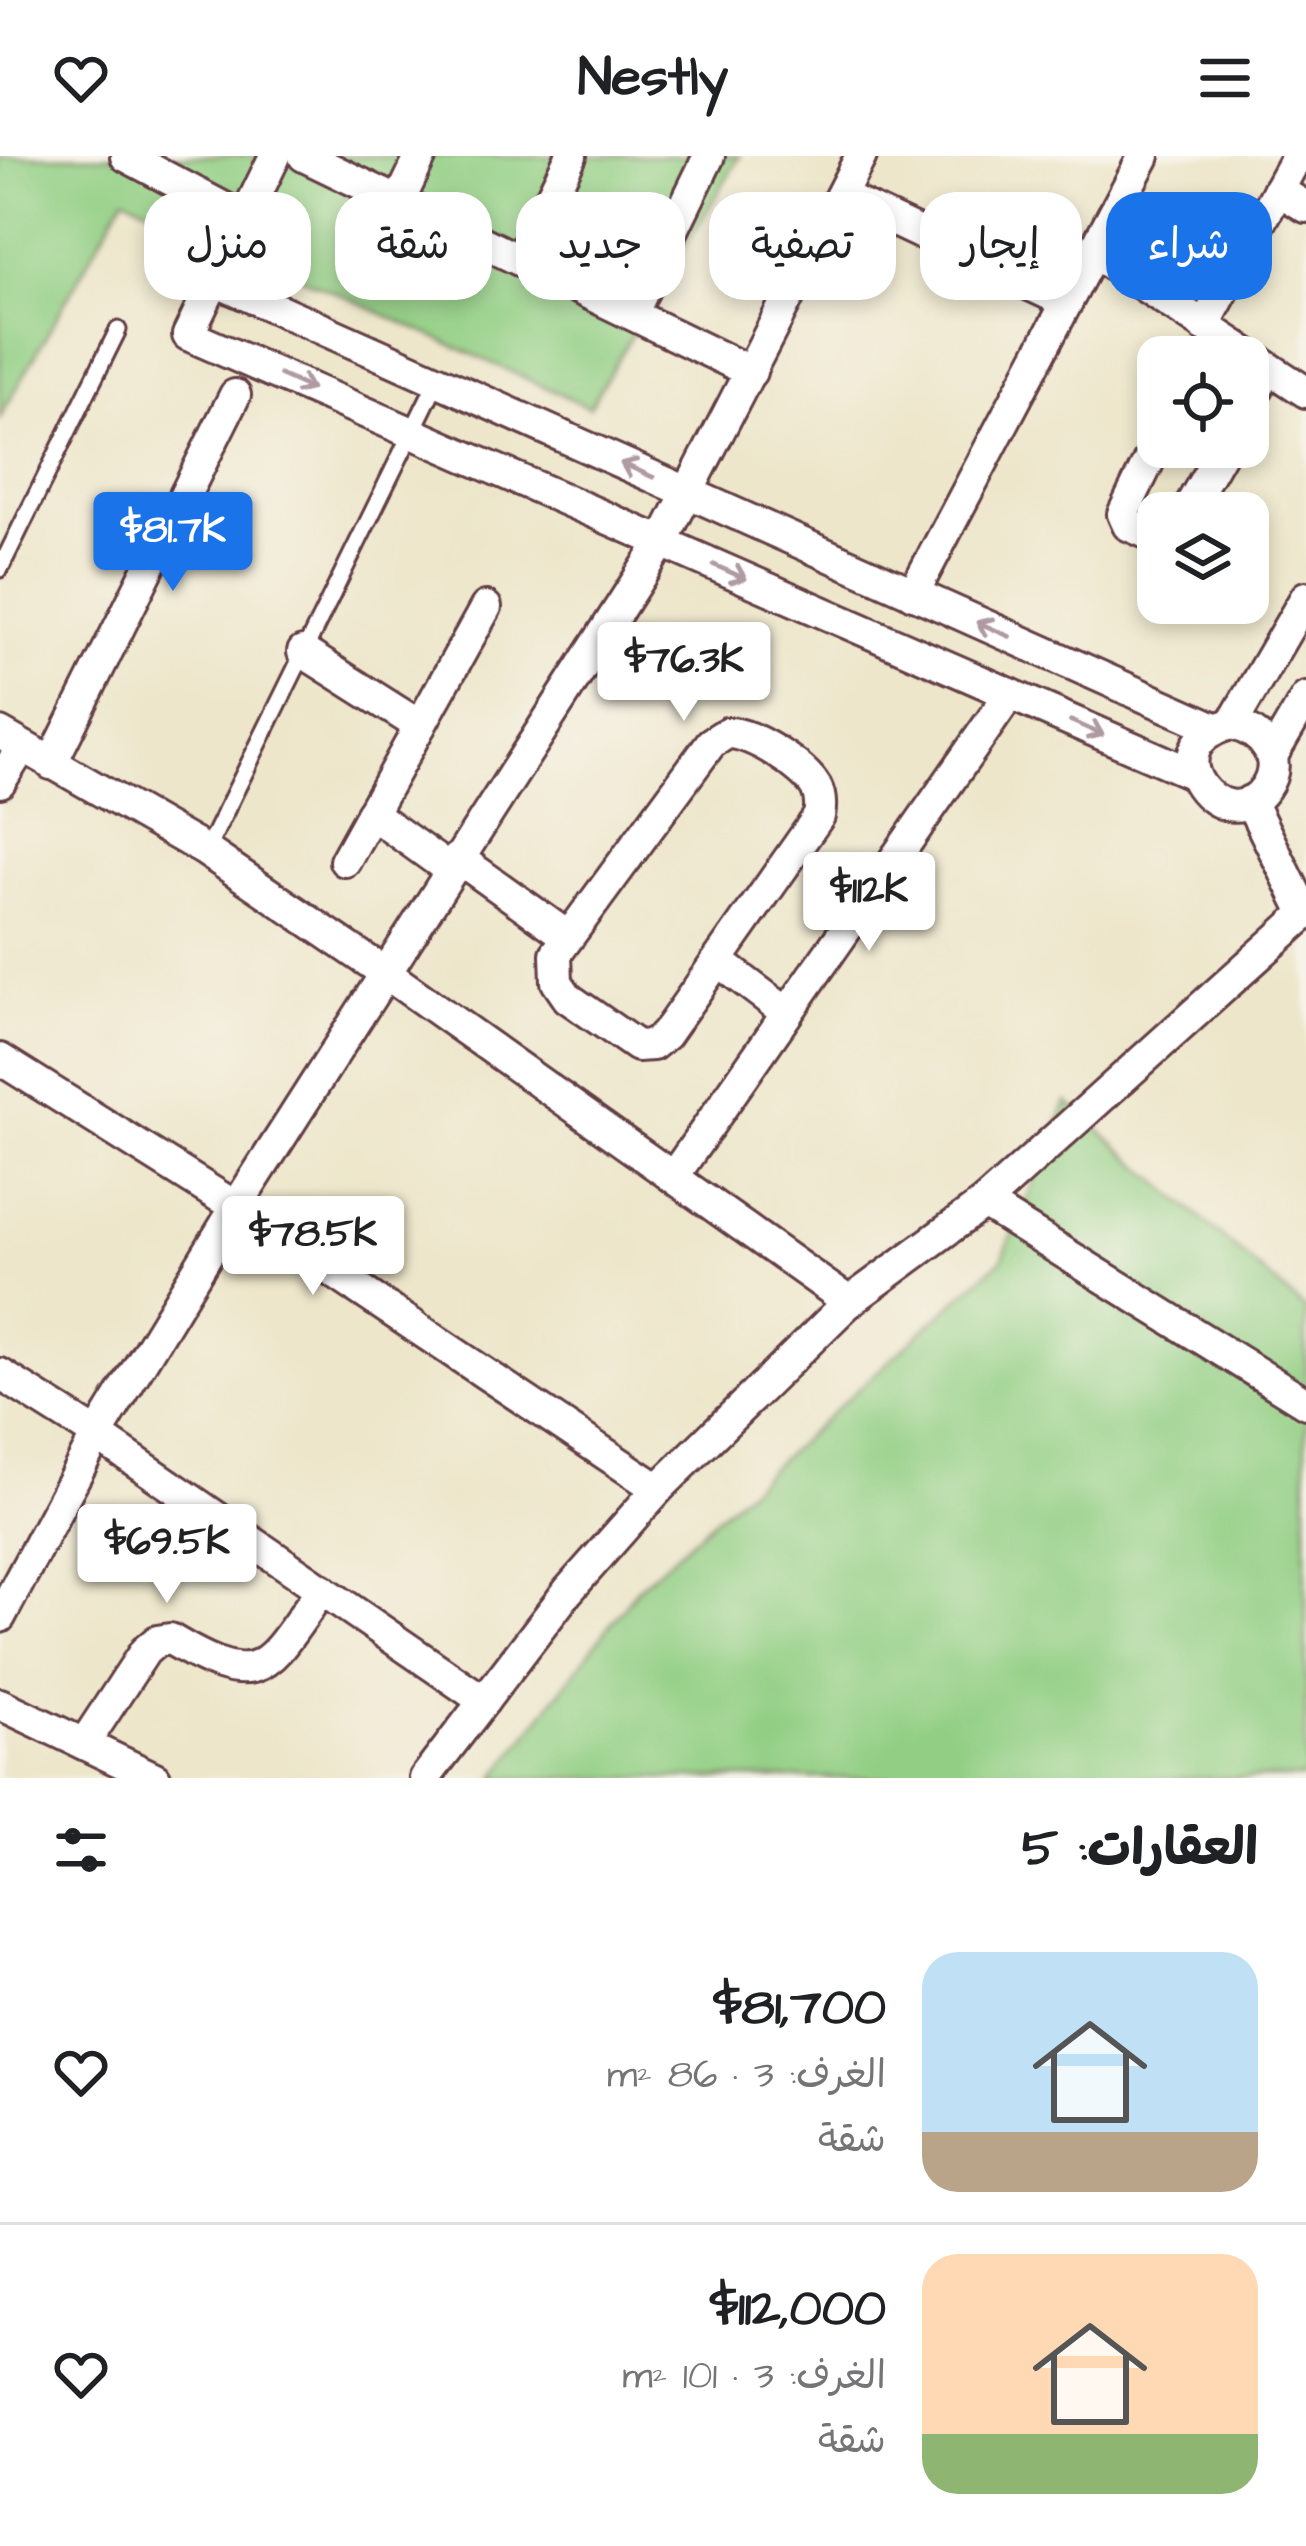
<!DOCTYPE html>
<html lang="ar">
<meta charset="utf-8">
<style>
body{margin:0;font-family:"Architects Daughter","Playpen Sans Arabic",sans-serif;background:#f2f2f2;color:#202124;direction:rtl;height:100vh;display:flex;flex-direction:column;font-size:45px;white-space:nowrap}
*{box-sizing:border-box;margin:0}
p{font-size:39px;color:#757577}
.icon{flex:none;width:66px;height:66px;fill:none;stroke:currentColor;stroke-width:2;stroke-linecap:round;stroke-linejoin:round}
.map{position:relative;height:1622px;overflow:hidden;direction:ltr}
.drawer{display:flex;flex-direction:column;background:#fff;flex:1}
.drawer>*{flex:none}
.banner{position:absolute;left:36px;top:36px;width:1236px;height:108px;direction:rtl;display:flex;gap:24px}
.buttons{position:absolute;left:1137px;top:180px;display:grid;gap:24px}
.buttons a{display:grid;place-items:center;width:132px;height:132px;border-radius:24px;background:#fff;box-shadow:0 6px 18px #0003;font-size:60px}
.price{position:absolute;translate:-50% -102px;padding:0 27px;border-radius:12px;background:#fff;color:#222;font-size:39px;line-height:78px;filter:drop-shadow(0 3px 6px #0008)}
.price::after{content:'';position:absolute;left:50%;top:72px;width:36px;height:27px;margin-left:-18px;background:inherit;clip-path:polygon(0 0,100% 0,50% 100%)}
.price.active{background:#1a73e8;color:#fff}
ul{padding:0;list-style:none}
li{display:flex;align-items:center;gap:36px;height:300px;padding:0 48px}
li+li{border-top:3px solid #e0e0e0}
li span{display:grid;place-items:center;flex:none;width:336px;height:240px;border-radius:36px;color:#555}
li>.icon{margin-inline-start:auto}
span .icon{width:144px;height:144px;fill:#fffc;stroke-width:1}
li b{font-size:51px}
h2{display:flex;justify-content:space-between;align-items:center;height:144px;padding:0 48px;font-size:51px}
.pill{padding:0 42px;border-radius:36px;background:#fff;box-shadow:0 6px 18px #0003;font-size:42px;line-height:108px}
.pill.active{background:#1a73e8;color:#fff}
header{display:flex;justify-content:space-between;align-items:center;height:156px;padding:0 48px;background:#fff;font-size:54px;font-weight:700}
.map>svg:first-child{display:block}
</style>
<header><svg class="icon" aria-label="menu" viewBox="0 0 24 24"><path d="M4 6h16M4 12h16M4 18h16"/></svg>Nestly<svg class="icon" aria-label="heart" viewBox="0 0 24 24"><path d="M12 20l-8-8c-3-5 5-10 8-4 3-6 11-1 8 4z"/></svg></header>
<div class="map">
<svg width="1306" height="1622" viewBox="0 0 1306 1622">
<rect width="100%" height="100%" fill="#f7f3e8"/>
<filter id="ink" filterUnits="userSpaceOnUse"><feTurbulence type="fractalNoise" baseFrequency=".00833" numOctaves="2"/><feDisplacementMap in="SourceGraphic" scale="24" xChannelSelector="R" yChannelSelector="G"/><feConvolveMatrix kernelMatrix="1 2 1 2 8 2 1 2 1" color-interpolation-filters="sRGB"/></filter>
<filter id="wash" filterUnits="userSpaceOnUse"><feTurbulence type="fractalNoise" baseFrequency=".004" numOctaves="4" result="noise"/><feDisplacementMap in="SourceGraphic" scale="48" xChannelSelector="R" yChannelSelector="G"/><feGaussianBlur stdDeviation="2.7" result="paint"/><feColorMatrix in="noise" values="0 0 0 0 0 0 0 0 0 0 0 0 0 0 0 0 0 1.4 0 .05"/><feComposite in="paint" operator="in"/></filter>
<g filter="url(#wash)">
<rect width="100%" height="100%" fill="#ede6ca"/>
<!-- green -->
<g fill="#92cf84" stroke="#6e7758" stroke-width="3">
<path d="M0,0H740L589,251L124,41L0,262Z"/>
<path d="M1067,946L1306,1154V1622H495L637,1433L1002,1103Z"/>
</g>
</g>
<g filter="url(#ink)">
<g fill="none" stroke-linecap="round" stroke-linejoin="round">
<defs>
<g id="lane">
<path d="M0,413L118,174"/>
<path d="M206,695L437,225"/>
</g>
<g id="street">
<path d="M126,0L245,63"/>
<path d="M275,0L188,179L1193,618"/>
<path d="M304,0L751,216"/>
<path d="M1278,34L1306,51"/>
<path d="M841,40L1066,146"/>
<path d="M399,46L421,0"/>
<path d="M1092,96L1306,236"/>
<path d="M520,104L571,0"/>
<path d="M215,125L1215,572"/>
<path d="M632,158L709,0"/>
<path d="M1204,170L1297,0"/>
<path d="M1248,249L1269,212"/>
<path d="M1158,286L1123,358L1128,369L1158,382"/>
<path d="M1186,357L1224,291"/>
<path d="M913,438L1144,0"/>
<path d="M303,496L420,570"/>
<path d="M1232,568C1261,575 1286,602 1265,632C1225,690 1144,589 1232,568L1306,441"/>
<path d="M0,577L206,695L384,816L849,1146"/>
<path d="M727,577C750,575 805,611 816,631C821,641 821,650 819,660L665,879L653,889L637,890L568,842L557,826L556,798L711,587Z"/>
<path d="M1272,600L1306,542"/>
<path d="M51,608L235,239"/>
<path d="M0,626L22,591"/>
<path d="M1250,645L1306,759"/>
<path d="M371,657L450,714"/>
<path d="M458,702L567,780"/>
<path d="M345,705L486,451"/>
<path d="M718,805L787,857"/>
<path d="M0,903L236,1051L658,1333"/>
<path d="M673,1021L1010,538"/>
<path d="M984,1047L1306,1247"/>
<path d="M0,1218L97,1279L484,1545"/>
<path d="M0,1461L97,1279L236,1051L662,386L861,0"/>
<path d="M0,1548L155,1622"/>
<path d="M84,1588L145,1495L157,1485L170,1483C263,1539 266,1511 322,1433"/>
<path d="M425,1622L568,1435L658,1333L849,1146L984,1047L1306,757"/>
</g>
</defs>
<!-- lane casing -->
<use href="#lane" stroke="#623d43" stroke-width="21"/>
<!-- street casing -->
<use href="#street" stroke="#623d43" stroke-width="36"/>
<!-- lane -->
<use href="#lane" stroke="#fff" stroke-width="15"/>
<!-- street -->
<use href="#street" stroke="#fff" stroke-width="30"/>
</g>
<!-- one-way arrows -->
<defs><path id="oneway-shaft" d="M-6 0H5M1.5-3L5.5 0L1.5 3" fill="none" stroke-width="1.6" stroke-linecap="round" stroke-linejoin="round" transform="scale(3)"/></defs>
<g stroke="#ae9aa0">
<use href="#oneway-shaft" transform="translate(296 226) rotate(24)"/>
<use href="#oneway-shaft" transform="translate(637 314) rotate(-156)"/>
<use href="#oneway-shaft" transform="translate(730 416) rotate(24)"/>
<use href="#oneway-shaft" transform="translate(993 473) rotate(-156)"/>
<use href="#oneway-shaft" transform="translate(1087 572) rotate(24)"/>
</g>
</g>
</svg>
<div class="buttons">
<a><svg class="icon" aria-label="locate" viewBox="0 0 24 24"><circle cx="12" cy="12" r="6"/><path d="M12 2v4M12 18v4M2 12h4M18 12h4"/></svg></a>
<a><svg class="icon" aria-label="layers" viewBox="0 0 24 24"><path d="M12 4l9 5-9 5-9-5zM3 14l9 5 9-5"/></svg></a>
</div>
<b class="price active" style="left:173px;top:438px">$81.7K</b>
<b class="price" style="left:684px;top:568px">$76.3K</b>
<b class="price" style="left:869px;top:798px">$112K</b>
<b class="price" style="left:313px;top:1142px">$78.5K</b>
<b class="price" style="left:167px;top:1450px">$69.5K</b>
<div class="banner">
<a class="pill active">شراء</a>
<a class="pill">إيجار</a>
<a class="pill">تصفية</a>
<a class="pill">جديد</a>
<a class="pill">شقة</a>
<a class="pill">منزل</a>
</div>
</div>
<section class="drawer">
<h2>العقارات: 5<svg class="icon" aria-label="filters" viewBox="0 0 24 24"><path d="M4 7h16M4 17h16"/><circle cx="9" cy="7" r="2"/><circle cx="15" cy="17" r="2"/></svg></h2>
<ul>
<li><span style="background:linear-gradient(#bfe0f5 75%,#b9a48a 0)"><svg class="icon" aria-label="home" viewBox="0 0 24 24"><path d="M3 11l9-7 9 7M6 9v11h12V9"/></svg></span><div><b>$81,700</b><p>الغرف: 3 · 86 m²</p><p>شقة</p></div><svg class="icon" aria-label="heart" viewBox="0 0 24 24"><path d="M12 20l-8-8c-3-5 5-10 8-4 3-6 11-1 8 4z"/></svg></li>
<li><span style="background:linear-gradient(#ffd9b3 75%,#8fb573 0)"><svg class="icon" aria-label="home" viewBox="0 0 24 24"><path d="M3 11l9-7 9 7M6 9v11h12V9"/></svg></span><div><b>$112,000</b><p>الغرف: 3 · 101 m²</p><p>شقة</p></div><svg class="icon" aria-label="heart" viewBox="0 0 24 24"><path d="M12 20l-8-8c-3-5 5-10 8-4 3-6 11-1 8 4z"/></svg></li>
</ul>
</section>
